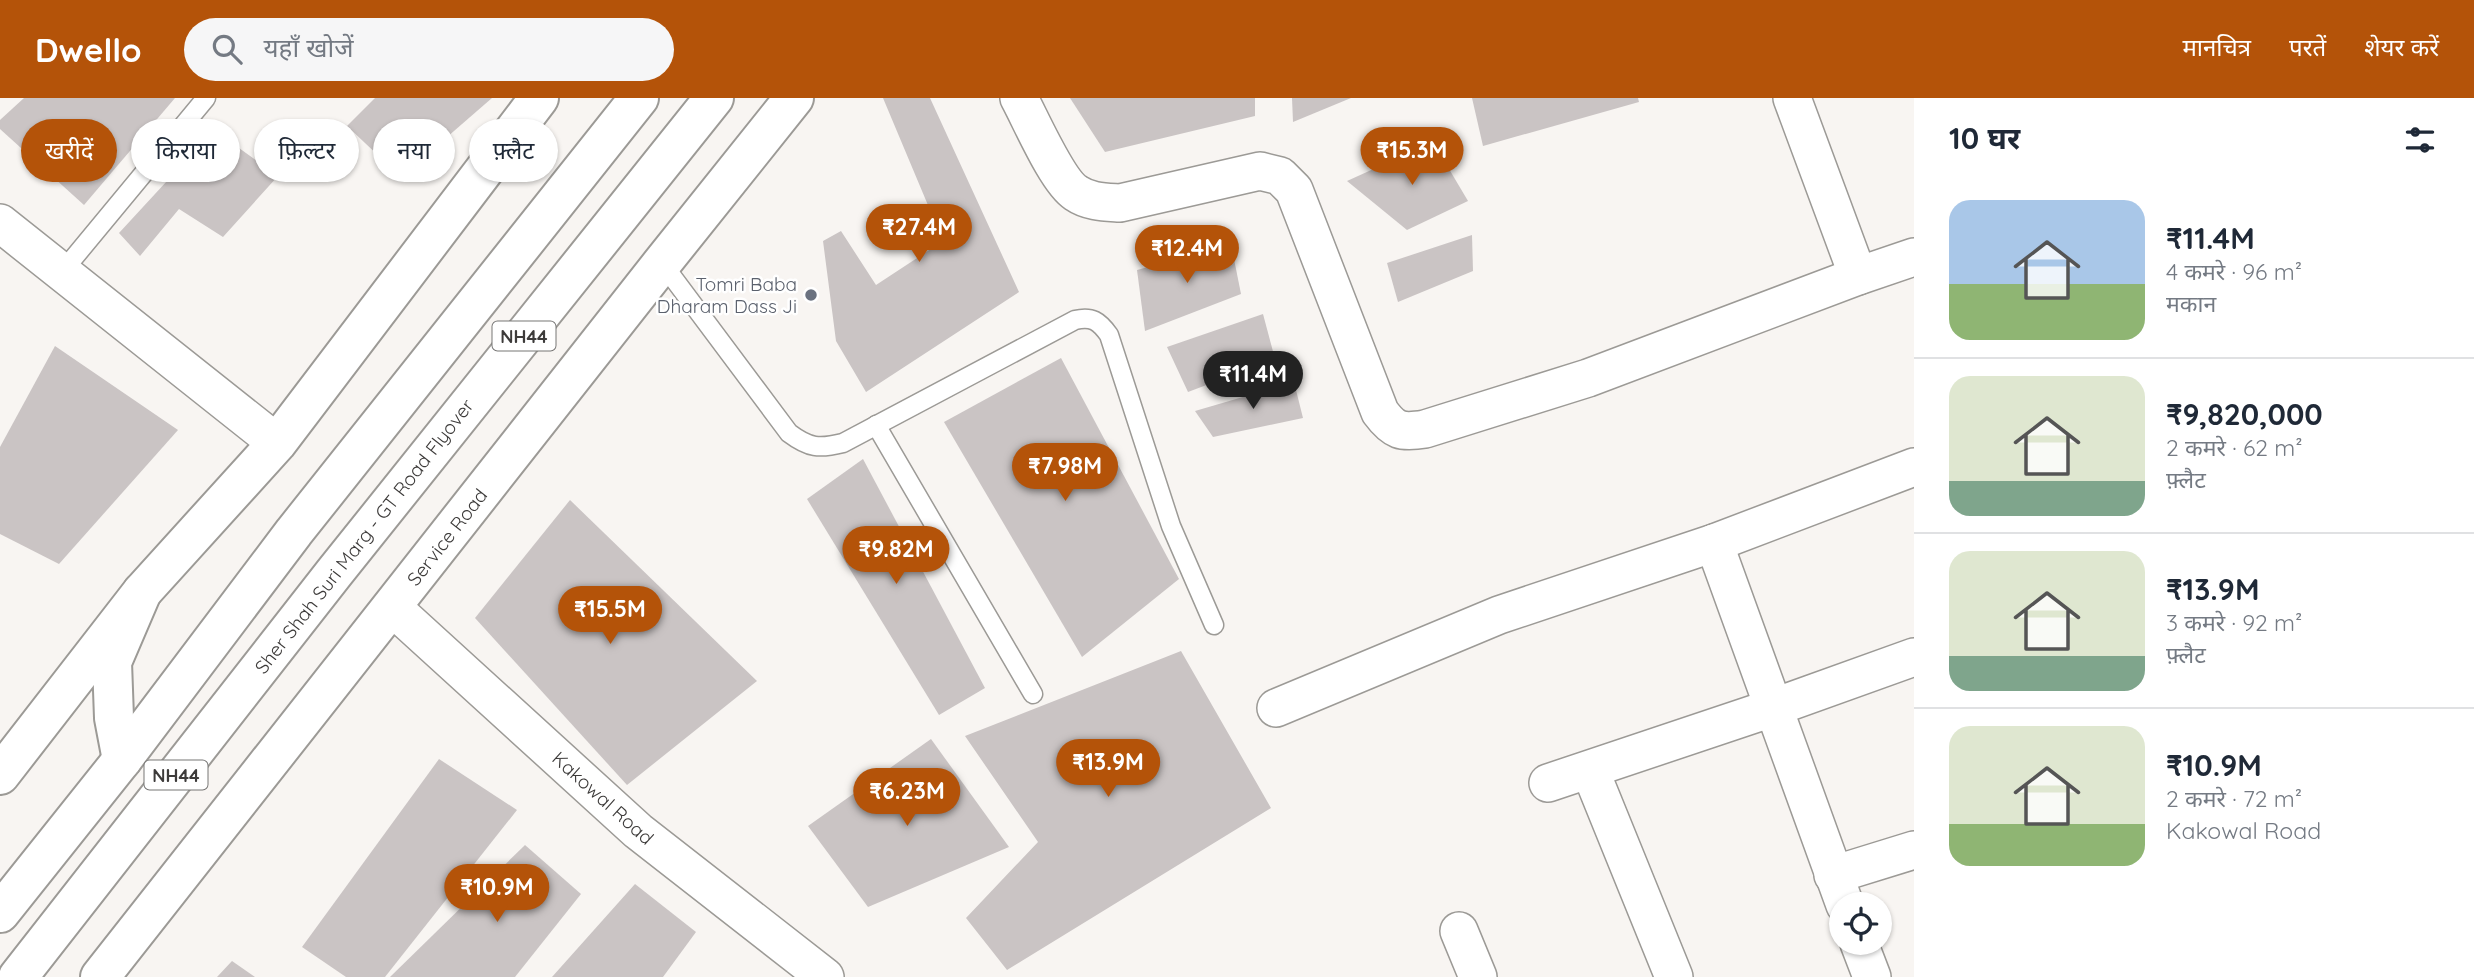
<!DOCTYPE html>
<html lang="hi">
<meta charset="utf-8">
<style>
body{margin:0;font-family:Quicksand,"Noto Sans Devanagari",sans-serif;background:#f6f6f7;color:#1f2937;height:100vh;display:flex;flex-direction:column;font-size:26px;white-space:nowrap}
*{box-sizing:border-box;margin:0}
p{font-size:23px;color:#747a83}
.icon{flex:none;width:38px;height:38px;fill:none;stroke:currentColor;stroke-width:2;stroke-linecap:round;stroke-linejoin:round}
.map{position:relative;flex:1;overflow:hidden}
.details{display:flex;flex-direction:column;background:#fff;width:560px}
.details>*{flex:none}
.top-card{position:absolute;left:21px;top:21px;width:665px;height:63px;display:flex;gap:14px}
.buttons{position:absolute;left:1829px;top:794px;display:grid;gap:14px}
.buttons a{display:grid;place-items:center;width:63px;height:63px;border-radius:50%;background:#fff;box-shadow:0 2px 5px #0004;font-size:35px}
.price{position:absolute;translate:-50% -60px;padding:0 16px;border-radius:24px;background:#b45309;color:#fff;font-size:23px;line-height:46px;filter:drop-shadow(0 2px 4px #0008)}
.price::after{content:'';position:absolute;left:50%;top:42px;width:21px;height:16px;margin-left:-10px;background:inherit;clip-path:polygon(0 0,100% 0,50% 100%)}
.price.active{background:#222;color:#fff}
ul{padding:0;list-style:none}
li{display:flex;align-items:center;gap:21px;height:175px;padding:0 35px}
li+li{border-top:2px solid #e0e1e3}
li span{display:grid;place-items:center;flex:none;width:196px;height:140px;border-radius:21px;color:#555}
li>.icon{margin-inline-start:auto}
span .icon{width:84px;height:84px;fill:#fffc;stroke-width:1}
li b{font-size:30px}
h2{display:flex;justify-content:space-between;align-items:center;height:84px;padding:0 35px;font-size:30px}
.tag{padding:0 24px;border-radius:32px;background:#fff;box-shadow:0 2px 5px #0004;font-size:24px;line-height:63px}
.tag.active{background:#b45309;color:#fff}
header{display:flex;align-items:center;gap:42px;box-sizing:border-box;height:98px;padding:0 35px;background:#b45309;color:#fff}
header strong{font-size:33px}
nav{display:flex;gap:38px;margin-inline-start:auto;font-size:24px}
.search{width:490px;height:63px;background:#f6f6f7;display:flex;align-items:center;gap:18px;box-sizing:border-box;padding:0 24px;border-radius:38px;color:#747a83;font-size:26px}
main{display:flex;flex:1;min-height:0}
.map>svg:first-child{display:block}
</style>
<header>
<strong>Dwello</strong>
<div class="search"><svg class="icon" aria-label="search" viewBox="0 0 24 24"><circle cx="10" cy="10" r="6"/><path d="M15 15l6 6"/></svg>यहाँ खोजें</div>
<nav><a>मानचित्र</a><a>परतें</a><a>शेयर करें</a></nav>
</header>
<main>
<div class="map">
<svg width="1914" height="879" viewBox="0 0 1914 879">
<rect width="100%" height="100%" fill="#f8f5f2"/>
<!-- building -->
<g fill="#cac4c4">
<path d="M24,0H175L84,107L0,31V22Z"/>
<path d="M375,0H492L401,79L347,28Z"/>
<path d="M883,0H930L1019,194L866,294L836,243L823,143L841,133L876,187L943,143Z"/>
<path d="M1070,0H1255V18L1105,54Z"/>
<path d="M1292,0H1351L1293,24Z"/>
<path d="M1472,0H1638L1639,4L1483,48Z"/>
<path d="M214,32L278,78L223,139L179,111L140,158L119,135Z"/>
<path d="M1433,44L1468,103L1407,132L1347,83Z"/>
<path d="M1472,137L1473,173L1398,204L1387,165Z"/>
<path d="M1231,146L1241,196L1145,233L1137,172Z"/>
<path d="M1263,216L1275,261L1188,294L1167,249Z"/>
<path d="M55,248L178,332L59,466L0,436V349Z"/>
<path d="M1061,260L1179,481L1082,559L944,324Z"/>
<path d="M1294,284L1303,320L1213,339L1195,313Z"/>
<path d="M863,361L985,590L939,617L807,401Z"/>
<path d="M570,402L757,583L627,687L475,520Z"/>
<path d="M1181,553L1271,710L1007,872L966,820L1038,744L965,638Z"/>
<path d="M931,641L1009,749L868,809L808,728Z"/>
<path d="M439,661L517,712L385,879H346L302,849Z"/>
<path d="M525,747L581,796L515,879H390Z"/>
<path d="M635,786L696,834L663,879H552Z"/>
<path d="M232,863L255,879H217Z"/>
</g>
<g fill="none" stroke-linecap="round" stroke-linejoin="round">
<defs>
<g id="service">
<path d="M662,165L789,335C809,350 819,351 843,345L1075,222C1092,218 1099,223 1109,237L1171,428L1214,527"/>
<path d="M62,174L206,0"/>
<path d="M876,327L1033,596"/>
</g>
<g id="minor">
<path d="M1019,0C1031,22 1057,83 1076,95C1089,104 1105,104 1120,105L1260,73L1280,78L1294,92L1380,314C1394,333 1401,335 1425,331L1588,280L1858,178L1914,159"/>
<path d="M1792,0L1858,178"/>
<path d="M0,125L277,345"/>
<path d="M1714,445L1845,807"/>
<path d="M392,509L638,733L825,879"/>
<path d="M1276,610L1499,517L1714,445L1914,369"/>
<path d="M1590,672L1674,879"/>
<path d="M1548,685L1772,610L1914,559"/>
<path d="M1833,777L1914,752"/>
<path d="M1459,833L1478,879"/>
<path d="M1859,845L1872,879"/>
</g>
<g id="tertiary">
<path d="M0,677L142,494L277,345L539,0"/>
<path d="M100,879L662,165L794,0"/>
</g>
<g id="trunk">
<path d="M122,662L114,620L112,564L142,494"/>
<path d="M0,815L122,662L294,434L639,0"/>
<path d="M18,879L334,475L714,0"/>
</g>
</defs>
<!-- service casing -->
<use href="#service" stroke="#9c9a96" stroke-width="21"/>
<!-- minor casing -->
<use href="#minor" stroke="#9c9a96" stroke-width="40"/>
<!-- tertiary casing -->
<use href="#tertiary" stroke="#9c9a96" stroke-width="42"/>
<!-- trunk casing -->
<use href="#trunk" stroke="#9c9a96" stroke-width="42"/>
<!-- service -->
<use href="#service" stroke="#fff" stroke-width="18"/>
<!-- minor -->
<use href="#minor" stroke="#fff" stroke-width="37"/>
<!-- tertiary -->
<use href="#tertiary" stroke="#fff" stroke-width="38"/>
<!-- trunk -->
<use href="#trunk" stroke="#fff" stroke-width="38"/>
</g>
<!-- markers -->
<circle fill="#6b7280" stroke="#fff" stroke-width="2.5" cx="811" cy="197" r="7"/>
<g text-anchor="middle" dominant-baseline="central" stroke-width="5" stroke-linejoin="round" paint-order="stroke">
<!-- shield labels -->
<g fill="#fff" stroke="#777675" stroke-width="2">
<rect x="492.5" y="223.5" width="63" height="29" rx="5"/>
<rect x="144.5" y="662.5" width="63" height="29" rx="5"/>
</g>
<g font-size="18" font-weight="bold" fill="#3d3b3a">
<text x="524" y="238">NH44</text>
<text x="176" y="677">NH44</text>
</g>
<!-- worship labels -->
<g font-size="19" fill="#5b616d" stroke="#fff" text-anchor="end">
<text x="797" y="186">Tomri Baba<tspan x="797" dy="22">Dharam Dass Ji</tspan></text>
</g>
<!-- street labels -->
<g font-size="19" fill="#3d3b3a" stroke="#fff">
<text transform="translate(364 438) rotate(-52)">Sher Shah Suri Marg - GT Road Flyover</text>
<text transform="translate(447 439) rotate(-52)">Service Road</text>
<text transform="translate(603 700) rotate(42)">Kakowal Road</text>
</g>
</g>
</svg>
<div class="buttons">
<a><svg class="icon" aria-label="locate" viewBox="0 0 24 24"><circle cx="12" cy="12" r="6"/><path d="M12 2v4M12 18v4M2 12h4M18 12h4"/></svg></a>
</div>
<b class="price" style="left:1412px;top:89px">₹15.3M</b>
<b class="price" style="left:919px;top:166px">₹27.4M</b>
<b class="price" style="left:1187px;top:187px">₹12.4M</b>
<b class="price active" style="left:1253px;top:313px">₹11.4M</b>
<b class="price" style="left:1065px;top:405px">₹7.98M</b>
<b class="price" style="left:896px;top:488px">₹9.82M</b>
<b class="price" style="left:610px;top:548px">₹15.5M</b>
<b class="price" style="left:1108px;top:701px">₹13.9M</b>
<b class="price" style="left:907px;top:730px">₹6.23M</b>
<b class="price" style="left:497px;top:826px">₹10.9M</b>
<div class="top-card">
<a class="tag active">खरीदें</a>
<a class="tag">किराया</a>
<a class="tag">फ़िल्टर</a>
<a class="tag">नया</a>
<a class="tag">फ़्लैट</a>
</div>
</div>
<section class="details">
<h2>10 घर<svg class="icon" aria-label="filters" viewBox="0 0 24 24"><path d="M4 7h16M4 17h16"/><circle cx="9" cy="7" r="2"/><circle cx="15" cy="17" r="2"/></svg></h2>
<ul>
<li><span style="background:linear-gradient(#a9c7e8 60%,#8fb573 0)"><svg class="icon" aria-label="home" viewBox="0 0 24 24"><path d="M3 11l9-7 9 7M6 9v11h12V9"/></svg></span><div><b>₹11.4M</b><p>4 कमरे · 96 m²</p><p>मकान</p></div></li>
<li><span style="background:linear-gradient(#dfe7d0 75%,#7fa58c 0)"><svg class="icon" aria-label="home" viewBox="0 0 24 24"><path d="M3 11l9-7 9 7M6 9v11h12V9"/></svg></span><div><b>₹9,820,000</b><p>2 कमरे · 62 m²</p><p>फ़्लैट</p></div></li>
<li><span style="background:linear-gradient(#dfe7d0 75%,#7fa58c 0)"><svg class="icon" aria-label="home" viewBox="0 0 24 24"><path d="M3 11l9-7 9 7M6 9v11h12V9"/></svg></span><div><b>₹13.9M</b><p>3 कमरे · 92 m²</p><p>फ़्लैट</p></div></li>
<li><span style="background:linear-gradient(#dfe7d0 70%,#8fb573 0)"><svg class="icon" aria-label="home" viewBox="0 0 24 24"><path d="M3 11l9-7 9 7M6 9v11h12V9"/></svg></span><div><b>₹10.9M</b><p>2 कमरे · 72 m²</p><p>Kakowal Road</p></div></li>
</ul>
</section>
</main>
